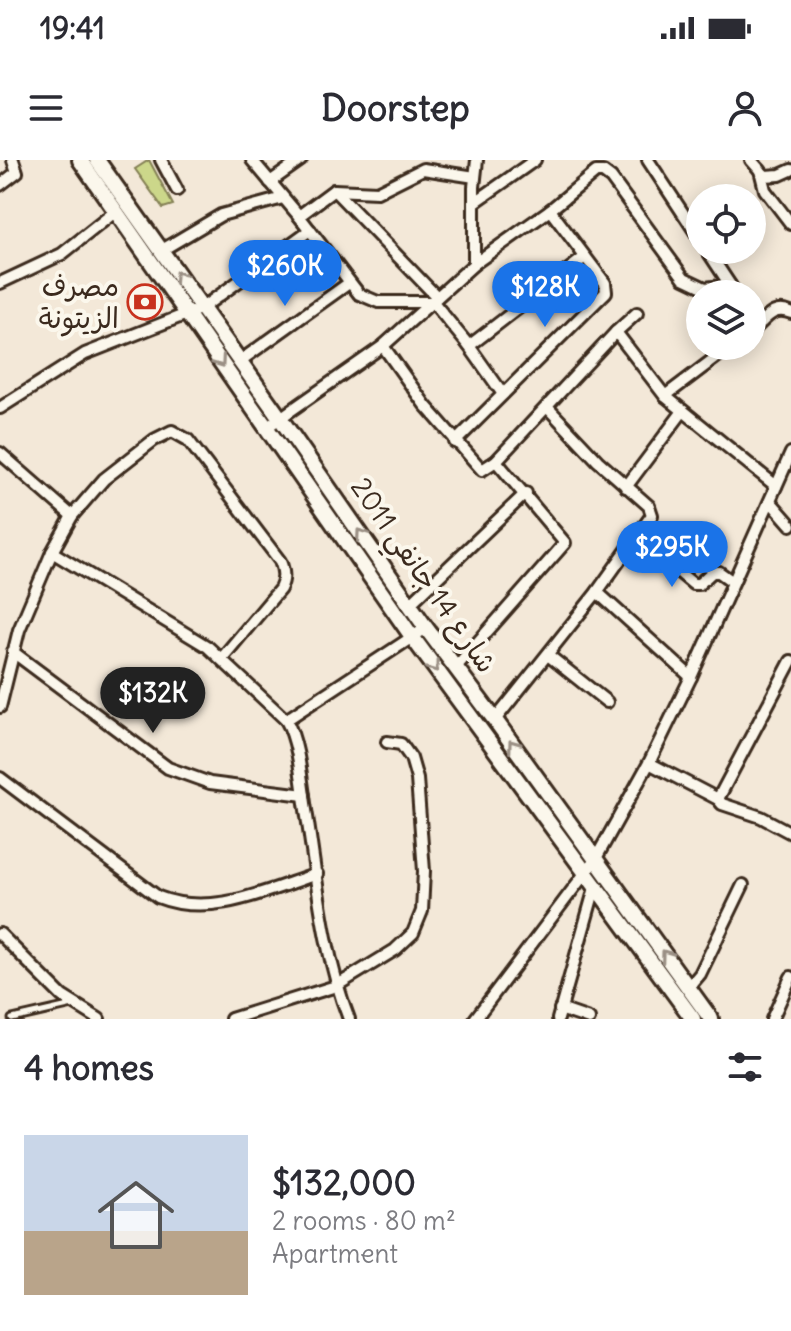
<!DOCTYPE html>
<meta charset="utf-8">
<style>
body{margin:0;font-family:Delius,"Playpen Sans Arabic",sans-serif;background:#f7f7f7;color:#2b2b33;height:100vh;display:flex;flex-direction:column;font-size:30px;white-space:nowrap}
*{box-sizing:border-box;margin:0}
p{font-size:26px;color:#7c7c81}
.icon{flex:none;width:44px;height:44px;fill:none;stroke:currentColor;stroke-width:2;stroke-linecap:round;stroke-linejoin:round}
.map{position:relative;height:859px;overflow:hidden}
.drawer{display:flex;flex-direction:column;background:#fff;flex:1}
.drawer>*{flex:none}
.controls{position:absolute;left:686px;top:24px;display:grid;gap:16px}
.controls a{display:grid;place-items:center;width:80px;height:80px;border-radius:50%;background:#fff;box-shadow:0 4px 20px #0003;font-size:40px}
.price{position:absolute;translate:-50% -68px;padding:0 18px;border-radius:28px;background:#1a73e8;color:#fff;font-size:26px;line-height:52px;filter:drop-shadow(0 2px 4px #0008)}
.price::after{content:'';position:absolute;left:50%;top:48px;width:24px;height:18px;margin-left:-12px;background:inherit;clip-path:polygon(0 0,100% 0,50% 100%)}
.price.current{background:#222;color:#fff}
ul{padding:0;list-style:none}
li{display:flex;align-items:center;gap:24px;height:200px;padding:0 24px}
li span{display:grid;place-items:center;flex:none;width:224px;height:160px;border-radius:0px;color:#555}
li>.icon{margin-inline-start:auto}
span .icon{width:96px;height:96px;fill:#fffc;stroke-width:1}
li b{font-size:34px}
h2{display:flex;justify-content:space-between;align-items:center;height:96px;padding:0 24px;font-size:34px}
.status{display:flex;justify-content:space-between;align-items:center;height:56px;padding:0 40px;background:#fff;direction:ltr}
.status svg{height:22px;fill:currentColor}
header{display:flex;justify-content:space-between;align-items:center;height:104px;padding:0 24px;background:#fff;font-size:36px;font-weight:700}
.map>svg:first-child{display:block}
</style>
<div class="status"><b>19:41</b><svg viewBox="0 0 49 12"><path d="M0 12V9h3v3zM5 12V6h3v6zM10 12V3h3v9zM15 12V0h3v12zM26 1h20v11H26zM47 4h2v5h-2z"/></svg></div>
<header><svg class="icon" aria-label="menu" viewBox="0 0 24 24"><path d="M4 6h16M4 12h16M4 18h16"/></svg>Doorstep<svg class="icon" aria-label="person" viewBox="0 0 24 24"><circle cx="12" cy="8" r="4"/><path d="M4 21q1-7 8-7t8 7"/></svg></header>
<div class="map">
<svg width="791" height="859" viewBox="0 0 791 859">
<rect width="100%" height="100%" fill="#f3e8d8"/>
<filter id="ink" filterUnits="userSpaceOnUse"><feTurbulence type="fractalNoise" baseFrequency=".0125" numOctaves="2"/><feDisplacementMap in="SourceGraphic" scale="16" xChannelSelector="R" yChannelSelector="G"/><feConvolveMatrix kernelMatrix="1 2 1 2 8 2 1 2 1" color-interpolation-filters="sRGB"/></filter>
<g filter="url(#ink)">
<!-- green -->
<path fill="#ccd78a" stroke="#848054" stroke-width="2" d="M149,0L173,45L163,48L135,9Z"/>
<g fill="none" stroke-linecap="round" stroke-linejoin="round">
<defs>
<path id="service" d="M12,859L73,845"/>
<g id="minor">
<path d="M161,0L177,30"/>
<path d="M252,0L299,56L359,134L378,142H433L469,186L503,234"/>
<path d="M648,0L700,79"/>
<path d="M751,0L765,16L780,15L791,10"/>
<path d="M760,10L765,30L791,64"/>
<path d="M270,22L301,0"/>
<path d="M0,25L17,12L13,0"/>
<path d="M334,30L437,137"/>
<path d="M474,43L535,0"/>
<path d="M299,56L334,30L377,32L423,9L475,17"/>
<path d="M162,90L221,55L283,38"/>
<path d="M707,90L736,134"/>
<path d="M474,104V27L477,0"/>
<path d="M0,123L62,94L116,51"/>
<path d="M752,171C766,160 772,145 791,153"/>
<path d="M616,172L665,236L776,326"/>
<path d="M383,186L425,245L482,310L496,301L616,172L637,153"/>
<path d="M469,186L585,97"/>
<path d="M240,201L349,123"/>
<path d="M665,236L731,186"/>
<path d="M0,248L85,194L202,148L310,70"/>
<path d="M266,268L383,186L474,104L550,50L596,12H603L611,18L684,118L705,128L730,125"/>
<path d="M455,282L606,132L605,123L550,50"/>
<path d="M0,293L72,356"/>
<path d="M626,327L683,251"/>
<path d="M770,341L791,365"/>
<path d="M637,377L693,424H699L712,412H719L733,422"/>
<path d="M52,392L208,487L286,560C299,582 302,625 306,650C317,720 323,792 349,859"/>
<path d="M597,432L691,517"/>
<path d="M410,444L526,333"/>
<path d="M13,492L168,608L210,623L304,635"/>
<path d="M548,495L607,542"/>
<path d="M791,501L718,639L722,644L761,657L791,673"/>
<path d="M456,507L565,383L496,301"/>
<path d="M0,547L19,470L52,392L72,356L104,319L154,280L172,271L188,280L280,401C284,411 285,419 280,429L222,498"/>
<path d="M286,560L426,468"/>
<path d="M495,560L597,432L652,355L649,346L598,301L547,247"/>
<path d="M649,603L718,639"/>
<path d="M0,618L158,737C211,758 265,731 317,714"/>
<path d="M0,774L62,836L99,859"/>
<path d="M689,827L700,814L743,725"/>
<path d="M560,849L589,859"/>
<path d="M231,859L336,826L395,790L413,773L422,751L424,711L417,619L411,598L401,584L387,582"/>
<path d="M475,859L595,700L649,603L691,517L791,293"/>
<path d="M558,859L596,724"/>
<path d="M772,859L791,817"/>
</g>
<g id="secondary">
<path d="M80,0L413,478L693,859"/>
<path d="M97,0L280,258L426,468L495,560L711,859"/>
</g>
</defs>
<!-- service casing -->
<use href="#service" stroke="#3b2a1e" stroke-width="11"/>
<!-- minor casing -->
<use href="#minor" stroke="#3b2a1e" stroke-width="16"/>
<!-- secondary casing -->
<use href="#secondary" stroke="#3b2a1e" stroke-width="20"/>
<!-- service -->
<use href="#service" stroke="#fbf7ec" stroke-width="5"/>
<!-- minor -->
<use href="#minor" stroke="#fbf7ec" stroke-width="10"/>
<!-- secondary -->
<use href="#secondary" stroke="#fbf7ec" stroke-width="14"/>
</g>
<!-- one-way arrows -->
<defs><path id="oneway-chevron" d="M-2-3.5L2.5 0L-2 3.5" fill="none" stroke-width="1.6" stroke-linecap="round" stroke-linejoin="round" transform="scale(2)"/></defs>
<g stroke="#9b9085">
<use href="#oneway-chevron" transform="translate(179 116) rotate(-124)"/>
<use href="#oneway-chevron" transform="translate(220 202) rotate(55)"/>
<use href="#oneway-chevron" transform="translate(361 374) rotate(-125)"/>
<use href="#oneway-chevron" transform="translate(434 507) rotate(53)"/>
<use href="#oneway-chevron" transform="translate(513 585) rotate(-126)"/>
<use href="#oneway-chevron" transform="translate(666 795) rotate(-126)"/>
</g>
</g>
<!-- icons -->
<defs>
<symbol id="bank-ring" viewBox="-11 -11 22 22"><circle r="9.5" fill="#fbf7ec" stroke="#c8321e" stroke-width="1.5"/><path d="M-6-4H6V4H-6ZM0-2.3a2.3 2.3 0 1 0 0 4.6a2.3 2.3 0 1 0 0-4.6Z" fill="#c8321e"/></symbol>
</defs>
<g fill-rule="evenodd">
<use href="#bank-ring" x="125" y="122" width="40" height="40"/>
</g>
<g text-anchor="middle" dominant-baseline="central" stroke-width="8" stroke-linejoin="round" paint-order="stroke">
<!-- poi labels -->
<g font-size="28" fill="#3b2a1e" stroke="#fbf7ec" text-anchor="end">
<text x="119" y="126">مصرف<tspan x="119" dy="32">الزيتونة</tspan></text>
</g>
<!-- street labels -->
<g font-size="28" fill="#3b2a1e" stroke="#fbf7ec">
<text transform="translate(424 415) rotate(55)">شارع 14 جانفي 2011</text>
</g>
</g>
</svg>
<div class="controls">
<a><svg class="icon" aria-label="locate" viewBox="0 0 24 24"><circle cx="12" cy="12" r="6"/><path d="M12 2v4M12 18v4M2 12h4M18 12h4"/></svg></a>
<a><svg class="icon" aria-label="layers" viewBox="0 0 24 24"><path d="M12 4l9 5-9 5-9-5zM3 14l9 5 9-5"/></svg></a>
</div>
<b class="price" style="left:285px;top:148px">$260K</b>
<b class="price" style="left:545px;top:169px">$128K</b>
<b class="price" style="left:672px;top:429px">$295K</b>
<b class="price current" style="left:153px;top:575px">$132K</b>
</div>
<section class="drawer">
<h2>4 homes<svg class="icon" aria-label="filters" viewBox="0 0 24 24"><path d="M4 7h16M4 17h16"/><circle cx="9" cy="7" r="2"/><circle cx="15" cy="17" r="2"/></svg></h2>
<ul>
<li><span style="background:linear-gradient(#c9d6e8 60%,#b9a48a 0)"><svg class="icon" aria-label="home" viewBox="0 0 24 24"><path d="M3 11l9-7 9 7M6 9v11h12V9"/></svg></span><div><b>$132,000</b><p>2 rooms · 80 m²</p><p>Apartment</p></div></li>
</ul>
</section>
